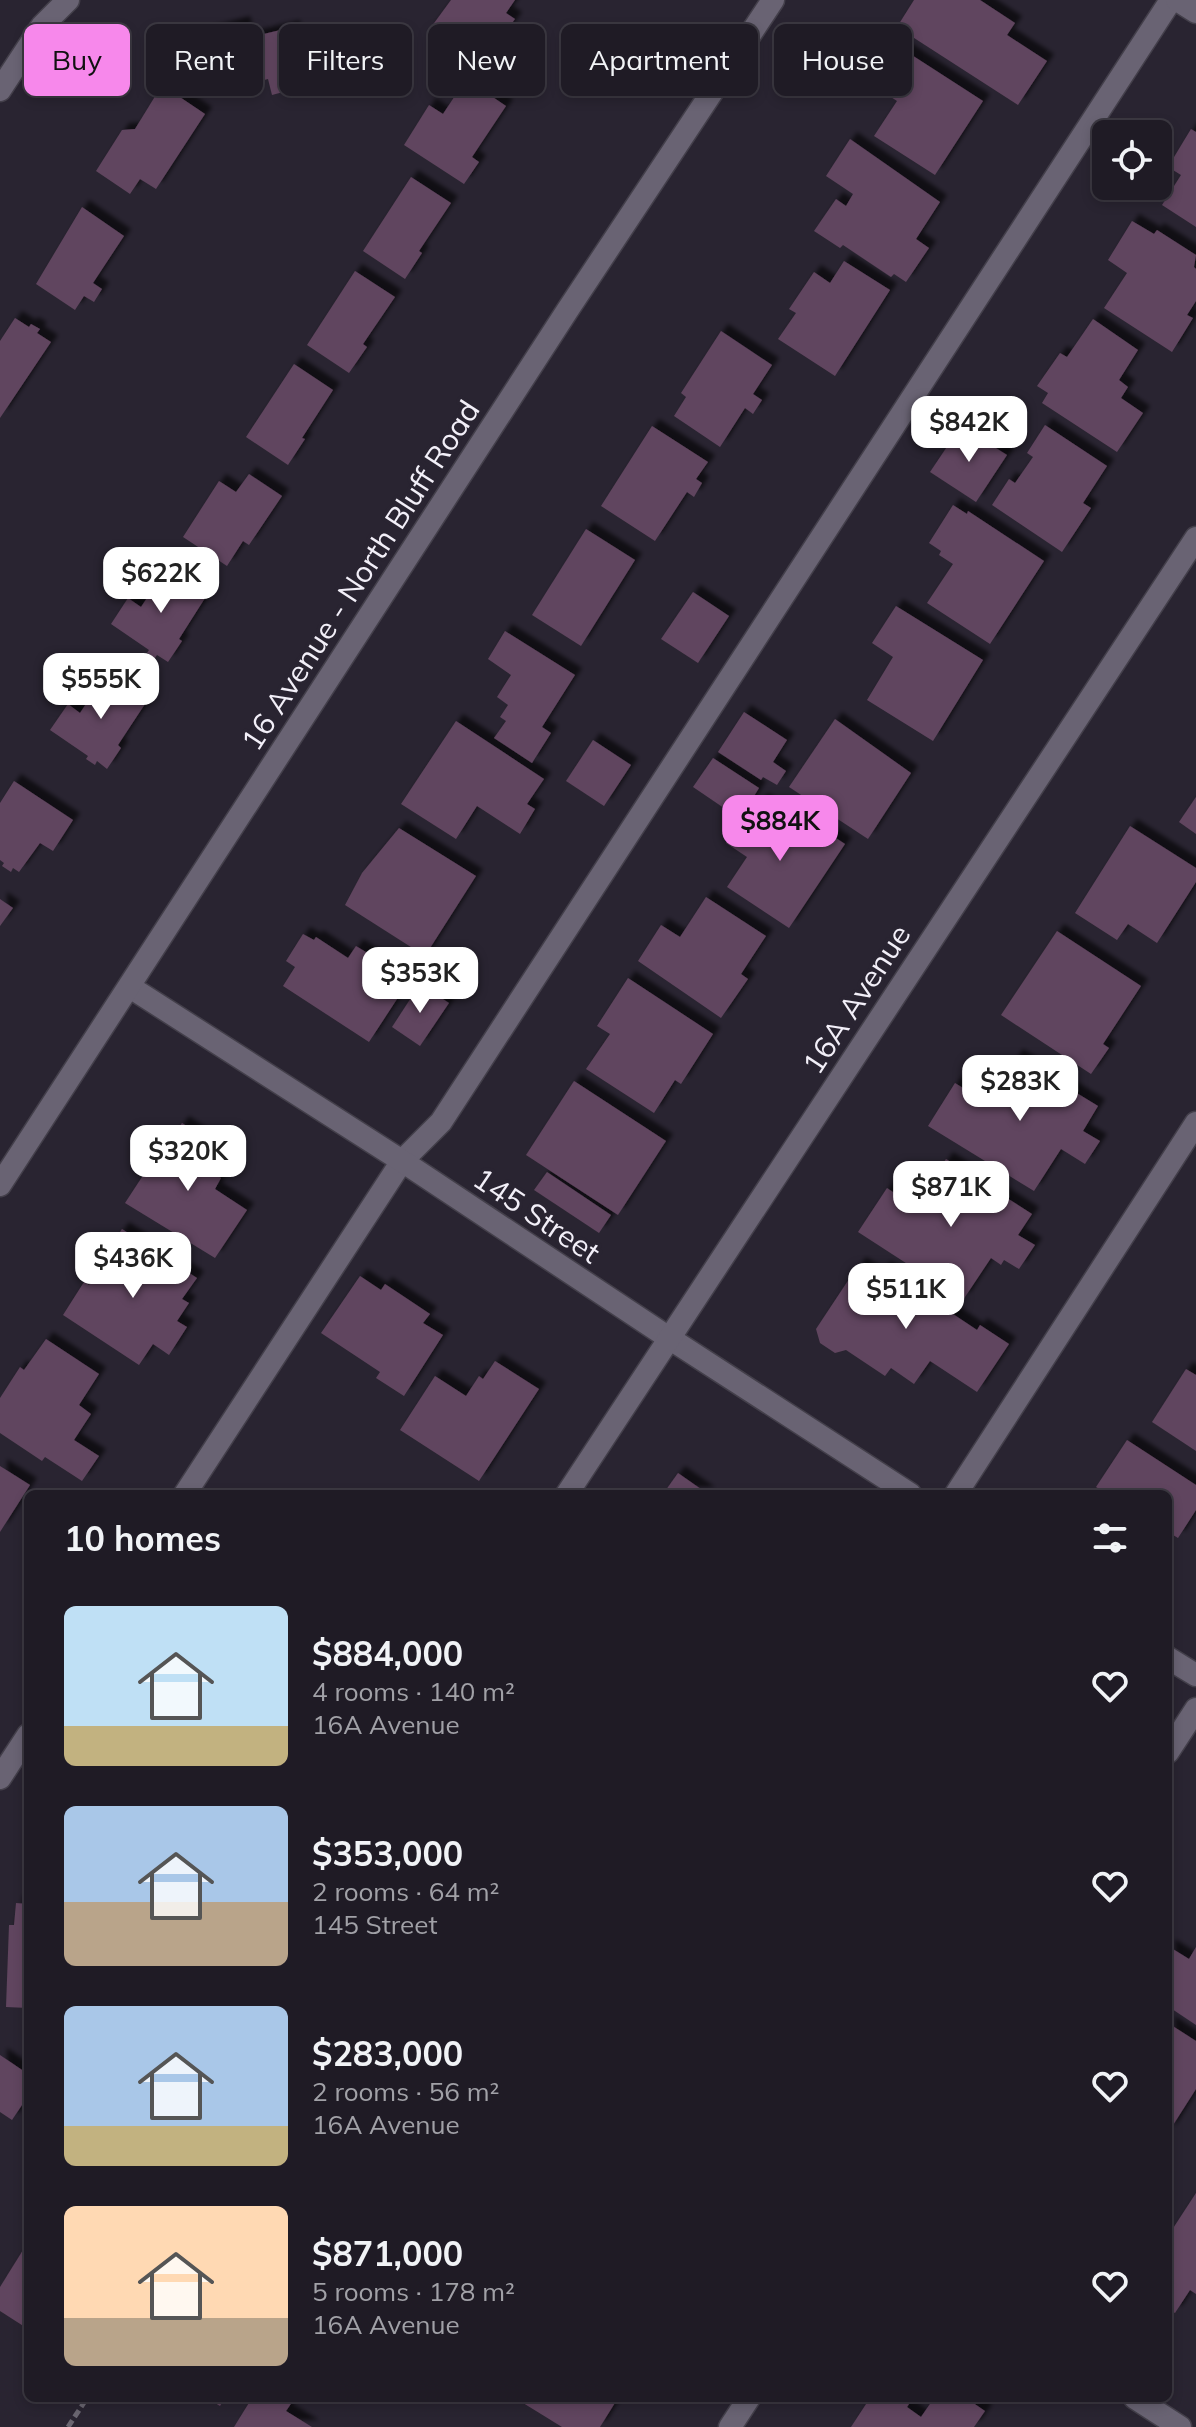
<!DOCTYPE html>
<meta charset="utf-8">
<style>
body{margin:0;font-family:Mulish,sans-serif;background:#2c2832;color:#f1f3f6;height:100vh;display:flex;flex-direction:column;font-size:30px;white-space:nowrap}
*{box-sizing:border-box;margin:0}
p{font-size:26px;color:#a1a1a7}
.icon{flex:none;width:44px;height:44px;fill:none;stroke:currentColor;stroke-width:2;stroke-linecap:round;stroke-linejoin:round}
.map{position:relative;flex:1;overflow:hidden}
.side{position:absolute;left:24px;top:1490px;width:1148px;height:912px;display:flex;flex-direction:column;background:#1f1b25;border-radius:12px;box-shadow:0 4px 12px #0003,0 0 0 2px #3c3942}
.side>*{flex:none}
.banner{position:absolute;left:24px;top:24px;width:1148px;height:72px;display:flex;gap:16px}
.fabs{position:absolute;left:1092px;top:120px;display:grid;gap:16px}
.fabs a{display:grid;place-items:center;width:80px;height:80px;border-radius:12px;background:#1f1b25;box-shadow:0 4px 12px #0003,0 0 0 2px #3c3942;font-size:40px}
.price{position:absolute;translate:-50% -68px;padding:0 18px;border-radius:16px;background:#fff;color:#222;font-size:26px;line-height:52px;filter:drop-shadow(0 2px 4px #0008)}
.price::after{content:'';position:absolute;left:50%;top:48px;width:24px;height:18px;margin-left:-12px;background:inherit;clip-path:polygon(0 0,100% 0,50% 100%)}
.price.on{background:#f788eb;color:#111}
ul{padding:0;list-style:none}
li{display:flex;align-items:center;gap:24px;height:200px;padding:0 40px}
li span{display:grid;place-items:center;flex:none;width:224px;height:160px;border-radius:12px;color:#555}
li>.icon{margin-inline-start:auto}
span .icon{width:96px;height:96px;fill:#fffc;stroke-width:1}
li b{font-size:34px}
h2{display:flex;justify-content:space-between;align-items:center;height:96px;padding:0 40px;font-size:34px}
.pill{padding:0 28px;border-radius:12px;background:#1f1b25;box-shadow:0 4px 12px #0003,0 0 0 2px #3c3942;font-size:28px;line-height:72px}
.pill.on{background:#f788eb;color:#111}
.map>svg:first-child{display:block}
</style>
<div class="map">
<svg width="1196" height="2427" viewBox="0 0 1196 2427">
<defs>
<filter id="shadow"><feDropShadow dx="7" dy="-7" stdDeviation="2" flood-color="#0009"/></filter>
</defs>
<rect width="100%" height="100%" fill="#292431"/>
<!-- building -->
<g fill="#60455e" filter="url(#shadow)">
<path d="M451,0H515L506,13L515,19L501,38L488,29L467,58L429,30Z"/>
<path d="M914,0H980L1015,23L1007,35L1047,61L1018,105L897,27Z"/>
<path d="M243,23L247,38L293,27L304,70L283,75L287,91L272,95L268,79L220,92L216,73L200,77L190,37Z"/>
<path d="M890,41L983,101L935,175L874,136L897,101L865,80Z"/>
<path d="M466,79L506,106L472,157L479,162L464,184L404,145L429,105L443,114Z"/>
<path d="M162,85L205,114L156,189L140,179L130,194L96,171L122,130L135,129Z"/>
<path d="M1191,129L1196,132V227L1162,205L1181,175L1168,167Z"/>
<path d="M850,139L940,202L916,239L929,248L906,282L894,274L891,277L843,245L840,248L814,231L836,199L846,206L853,194L826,176Z"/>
<path d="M411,177L451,203L419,251L422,253L405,279L363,251Z"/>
<path d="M82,207L124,236L93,283L102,289L94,302L84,296L75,310L36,284Z"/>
<path d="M1132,221L1154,234L1157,230L1196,255L1194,267L1196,269V301L1187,315L1193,318L1172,352L1104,308L1127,273L1108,260Z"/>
<path d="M844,261L890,290L835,376L778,339L796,313L789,309L814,272L830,283Z"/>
<path d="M355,271L395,297L363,344L367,347L349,373L307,345Z"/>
<path d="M15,318L29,327L31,324L40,329L37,333L51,342L0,418V341Z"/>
<path d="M1093,319L1138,350L1119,380L1128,387L1121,398L1143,413L1117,452L1042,403L1048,393L1037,386L1060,353L1067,357Z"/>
<path d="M721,331L772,365L753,394L762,400L753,414L745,408L720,447L674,416L686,397L681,393Z"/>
<path d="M294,364L333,390L302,438L305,439L288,465L246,437Z"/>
<path d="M1045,425L1107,466L1083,503L1091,508L1062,552L992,505L1009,479L1015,483L1033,457L1027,453Z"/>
<path d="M652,426L708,462L696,479L702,483L694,497L687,492L655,541L601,506Z"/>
<path d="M961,426L1007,455L976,502L930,472Z"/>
<path d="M249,474L282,496L249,545L243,541L227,566L183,537L219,481L236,492Z"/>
<path d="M953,505L967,514L968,511L1044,561L990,644L927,603L953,564L939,555L941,551L929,543Z"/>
<path d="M586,529L635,560L581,646L532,615Z"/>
<path d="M167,568L207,595L179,639L182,641L168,662L157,655L155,658L147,653L149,650L111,624L128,598L141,607Z"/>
<path d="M693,592L729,616L698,663L661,639Z"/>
<path d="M896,606L983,660L933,741L867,700L893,657L872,643Z"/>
<path d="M505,631L575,675L542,727L551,733L532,763L494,738L506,721L500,717L508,705L497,697L511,675L488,659Z"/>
<path d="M106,674L147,701L118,745L121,748L107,769L97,761L95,765L86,759L88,756L50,730L68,704L80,713Z"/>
<path d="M744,712L787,740L773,762L786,771L777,785L763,777L761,780L718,752Z"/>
<path d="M835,719L911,773L868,839L789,787Z"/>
<path d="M456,721L544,779L527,804L535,809L520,834L477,806L456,839L401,804Z"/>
<path d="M593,740L631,765L604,806L566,781Z"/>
<path d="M713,758L759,788L740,819L693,787Z"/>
<path d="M14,781L73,820L53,851L40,843L19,872L13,868L11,872L2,866L4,863L0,860V803Z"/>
<path d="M1196,797V834L1179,822Z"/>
<path d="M761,800L797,824L788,839L795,844L810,821L845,844L789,928L727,887L747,857L726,843L739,824L743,827Z"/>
<path d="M1130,826L1196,868V882L1157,943L1128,924L1117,940L1075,913Z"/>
<path d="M399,828L476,876L425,956L345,905L362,873Z"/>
<path d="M706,897L766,936L741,974L748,979L721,1018L638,961L661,925L680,937Z"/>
<path d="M0,899L13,908L0,926Z"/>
<path d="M1057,931L1141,986L1103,1044L1109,1048L1091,1074L1001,1015Z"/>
<path d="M303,934L314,940L316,937L348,958L356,946L379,960L371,973L401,993L369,1042L283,986L295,967L286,961Z"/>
<path d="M628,978L713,1034L681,1084L675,1080L654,1113L586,1069L610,1034L597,1026Z"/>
<path d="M420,984L449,1003L420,1046L392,1027Z"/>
<path d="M1016,1056L1098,1106L1083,1131L1100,1141L1085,1164L1061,1149L1034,1191L928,1126L955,1083L987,1103Z"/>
<path d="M574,1081L666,1141L618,1215L526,1155Z"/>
<path d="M182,1123L224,1151L210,1171L221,1178L215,1189L247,1210L215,1258L125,1203L159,1151L162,1153Z"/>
<path d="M946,1159L1032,1214L1018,1235L1035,1245L1019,1269L1004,1260L1001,1265L991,1258L963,1300L858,1232L887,1188L915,1207Z"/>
<path d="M547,1172L611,1215L599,1233L534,1190Z"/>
<path d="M122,1229L197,1278L182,1299L189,1303L177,1321L187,1327L169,1355L153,1344L139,1365L63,1315L84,1282L89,1285L94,1277L92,1275Z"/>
<path d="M859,1264L878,1276L884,1268L977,1330L980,1325L1009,1344L977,1392L930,1361L914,1384L891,1368L885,1376L846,1350L835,1353L820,1343L816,1329Z"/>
<path d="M360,1276L381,1290L385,1284L430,1314L423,1323L443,1335L404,1396L376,1378L380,1372L321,1333Z"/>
<path d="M46,1339L99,1374L79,1405L91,1414L74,1440L99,1456L82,1481L45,1457L42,1461L0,1433V1398L20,1367L24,1370Z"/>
<path d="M495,1361L539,1389L479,1481L400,1430L435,1376L466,1396L479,1376L483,1379Z"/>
<path d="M1186,1369L1196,1375V1451L1152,1422Z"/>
<path d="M1127,1440L1196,1485V1510L1178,1538L1168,1532V1494H1107L1096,1487Z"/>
<path d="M0,1466L30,1485L0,1532Z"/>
<path d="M678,1473L708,1494H663Z"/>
<path d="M16,1903L28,1904V2008L6,2007L9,1925H14Z"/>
<path d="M1168,1946L1189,1959L1196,1947V2025L1169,2007L1171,2004L1168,2002Z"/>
<path d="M1168,2023L1196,2041V2089L1168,2133Z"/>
<path d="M0,2055L28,2074V2096L12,2120L0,2112Z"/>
<path d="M1196,2193V2294L1190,2290L1175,2313L1168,2309V2236Z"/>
<path d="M28,2242V2329L0,2311V2287Z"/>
<path d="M207,2398H225L220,2406Z"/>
<path d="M252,2398H295L286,2411L312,2427H234Z"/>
<path d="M515,2398H618L600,2427H562Z"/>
<path d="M870,2398H913L907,2407L921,2417L934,2398H966L985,2411L974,2427H851Z"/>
</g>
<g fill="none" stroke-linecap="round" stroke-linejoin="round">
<defs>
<g id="service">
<path d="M185,1494L402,1161L441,1122L1171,0"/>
<path d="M956,1494L1196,1123"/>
<path d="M0,1778L28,1735"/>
</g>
<g id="minor">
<path d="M0,90L42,26L68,0"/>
<path d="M130,987L402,1161L669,1338L910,1494"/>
<path d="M567,1494L1196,538"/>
<path d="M1168,1658L1196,1675"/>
<path d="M1168,1752L1196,1709"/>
<path d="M1135,2398L1180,2427"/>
<path d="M730,2427L749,2398"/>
</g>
<path id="tertiary" d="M1177,0L1196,12"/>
<path id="secondary" d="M0,1185L567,311L773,0"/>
</defs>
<!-- service casing -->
<use href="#service" stroke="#433f4a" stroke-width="25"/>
<!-- minor casing -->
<use href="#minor" stroke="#433f4a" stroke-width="25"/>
<!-- tertiary casing -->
<use href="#tertiary" stroke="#433f4a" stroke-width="25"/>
<!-- secondary casing -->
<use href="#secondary" stroke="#433f4a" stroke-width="25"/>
<!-- path -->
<path stroke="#6a6671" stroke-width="5" stroke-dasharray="8 4" stroke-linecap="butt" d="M68,2427L87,2398"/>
<!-- service -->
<use href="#service" stroke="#696373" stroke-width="22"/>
<!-- minor -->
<use href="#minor" stroke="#696373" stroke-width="22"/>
<!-- tertiary -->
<use href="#tertiary" stroke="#696373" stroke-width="22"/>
<!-- secondary -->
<use href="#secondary" stroke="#696373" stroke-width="22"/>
</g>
<g text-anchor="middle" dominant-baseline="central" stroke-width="7" stroke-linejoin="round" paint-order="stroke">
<!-- street labels -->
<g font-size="30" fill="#f2eff8" stroke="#292431">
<text transform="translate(360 575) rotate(-57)">16 Avenue - North Bluff Road</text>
<text transform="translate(856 999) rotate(-57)">16A Avenue</text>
<text transform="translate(537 1215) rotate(34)">145 Street</text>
</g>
</g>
</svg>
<div class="fabs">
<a><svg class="icon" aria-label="locate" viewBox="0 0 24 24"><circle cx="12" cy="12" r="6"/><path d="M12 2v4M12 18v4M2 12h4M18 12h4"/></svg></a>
</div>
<b class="price" style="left:969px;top:464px">$842K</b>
<b class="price" style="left:161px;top:615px">$622K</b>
<b class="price" style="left:101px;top:721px">$555K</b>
<b class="price on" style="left:780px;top:863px">$884K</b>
<b class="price" style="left:420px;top:1015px">$353K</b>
<b class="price" style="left:1020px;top:1123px">$283K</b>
<b class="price" style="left:188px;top:1193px">$320K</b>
<b class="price" style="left:951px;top:1229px">$871K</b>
<b class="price" style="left:133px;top:1300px">$436K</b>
<b class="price" style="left:906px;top:1331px">$511K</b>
<div class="banner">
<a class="pill on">Buy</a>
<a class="pill">Rent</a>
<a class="pill">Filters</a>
<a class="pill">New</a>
<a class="pill">Apartment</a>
<a class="pill">House</a>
</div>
<section class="side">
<h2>10 homes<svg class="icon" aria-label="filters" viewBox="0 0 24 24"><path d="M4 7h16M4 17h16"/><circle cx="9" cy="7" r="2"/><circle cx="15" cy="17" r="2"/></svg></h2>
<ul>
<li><span style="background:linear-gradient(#bfe0f5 75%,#c2b280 0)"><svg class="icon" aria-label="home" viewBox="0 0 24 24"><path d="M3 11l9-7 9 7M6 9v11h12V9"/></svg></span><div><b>$884,000</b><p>4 rooms · 140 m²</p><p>16A Avenue</p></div><svg class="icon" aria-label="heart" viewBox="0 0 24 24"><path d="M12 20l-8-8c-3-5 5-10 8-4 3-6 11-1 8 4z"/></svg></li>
<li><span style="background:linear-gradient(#a9c7e8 60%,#b9a48a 0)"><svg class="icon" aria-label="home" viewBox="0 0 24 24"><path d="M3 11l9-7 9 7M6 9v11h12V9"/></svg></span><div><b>$353,000</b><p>2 rooms · 64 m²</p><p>145 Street</p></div><svg class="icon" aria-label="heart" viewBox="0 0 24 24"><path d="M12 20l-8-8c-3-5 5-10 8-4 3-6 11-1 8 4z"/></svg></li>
<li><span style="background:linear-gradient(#a9c7e8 75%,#c2b280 0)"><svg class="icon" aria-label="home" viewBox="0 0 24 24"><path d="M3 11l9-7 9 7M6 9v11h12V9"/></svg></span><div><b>$283,000</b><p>2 rooms · 56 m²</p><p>16A Avenue</p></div><svg class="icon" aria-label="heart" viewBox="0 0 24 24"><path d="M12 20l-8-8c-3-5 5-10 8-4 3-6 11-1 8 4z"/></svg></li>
<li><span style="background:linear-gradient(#ffd9b3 70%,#b9a48a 0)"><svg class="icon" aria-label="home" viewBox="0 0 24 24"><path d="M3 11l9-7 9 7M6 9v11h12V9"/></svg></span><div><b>$871,000</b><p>5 rooms · 178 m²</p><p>16A Avenue</p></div><svg class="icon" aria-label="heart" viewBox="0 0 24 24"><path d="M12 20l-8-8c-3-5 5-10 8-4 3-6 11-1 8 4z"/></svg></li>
</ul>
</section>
</div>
